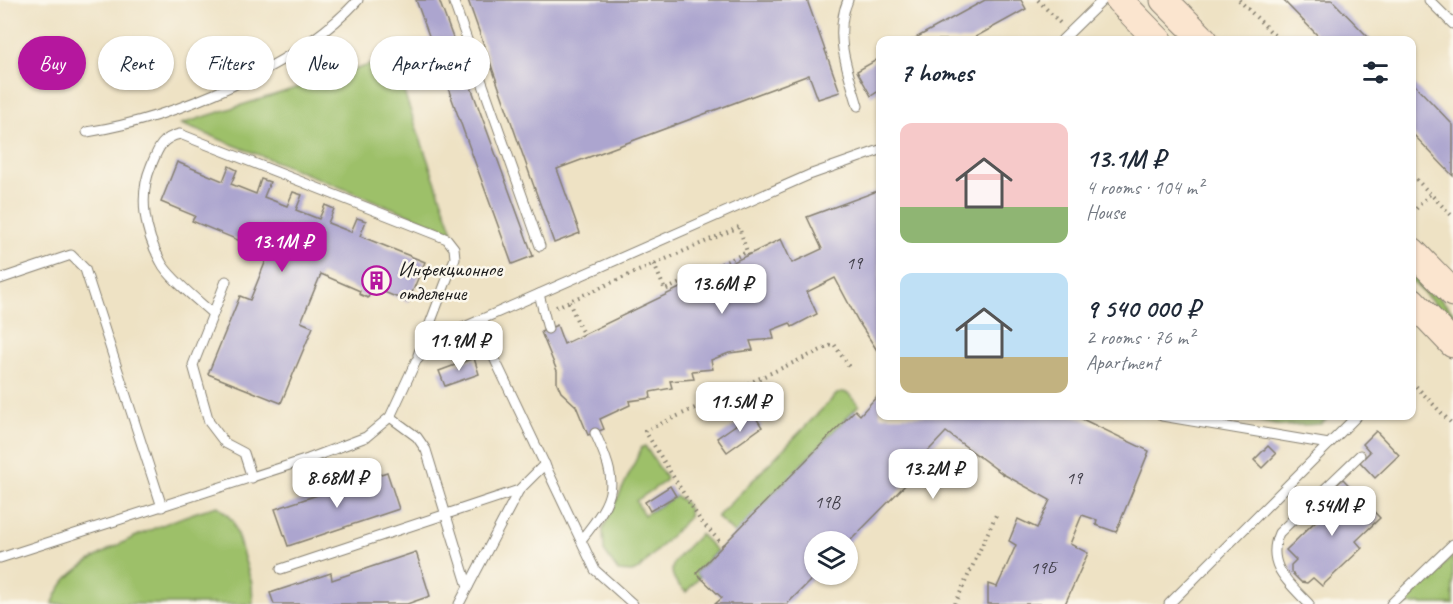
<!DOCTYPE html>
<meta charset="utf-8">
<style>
body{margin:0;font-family:Caveat,sans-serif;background:#f6f6f7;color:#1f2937;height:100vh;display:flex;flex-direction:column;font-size:22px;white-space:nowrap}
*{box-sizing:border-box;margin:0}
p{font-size:20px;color:#747a83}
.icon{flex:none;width:33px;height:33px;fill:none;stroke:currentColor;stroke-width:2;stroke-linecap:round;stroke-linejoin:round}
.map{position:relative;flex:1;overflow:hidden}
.sheet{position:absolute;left:876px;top:36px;width:540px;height:384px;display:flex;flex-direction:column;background:#fff;border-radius:12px;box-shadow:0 2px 4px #0004}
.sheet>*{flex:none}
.banner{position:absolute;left:18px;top:36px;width:570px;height:54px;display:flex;gap:12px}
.tools{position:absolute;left:804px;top:531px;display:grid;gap:12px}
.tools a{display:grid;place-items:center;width:54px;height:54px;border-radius:50%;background:#fff;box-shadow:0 2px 4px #0004;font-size:30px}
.price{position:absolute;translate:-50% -51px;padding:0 14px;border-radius:12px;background:#fff;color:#222;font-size:20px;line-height:39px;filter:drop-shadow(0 2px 3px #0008)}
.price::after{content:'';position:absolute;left:50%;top:36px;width:18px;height:14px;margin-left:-9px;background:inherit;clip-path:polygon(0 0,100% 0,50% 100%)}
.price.selected{background:#b5179e;color:#fff}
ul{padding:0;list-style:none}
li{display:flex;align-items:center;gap:18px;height:150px;padding:0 24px}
li span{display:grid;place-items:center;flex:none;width:168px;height:120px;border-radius:12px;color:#555}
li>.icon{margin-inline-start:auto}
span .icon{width:72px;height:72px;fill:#fffc;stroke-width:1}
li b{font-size:26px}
h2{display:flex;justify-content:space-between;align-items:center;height:72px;padding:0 24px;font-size:26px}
.pill{padding:0 21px;border-radius:27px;background:#fff;box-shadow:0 2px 4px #0004;font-size:21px;line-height:54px}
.pill.selected{background:#b5179e;color:#fff}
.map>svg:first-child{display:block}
</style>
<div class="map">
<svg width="1453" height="604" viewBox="0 0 1453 604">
<rect width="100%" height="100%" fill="#fbf7ec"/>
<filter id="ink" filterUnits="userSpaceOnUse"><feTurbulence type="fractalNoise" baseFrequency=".0167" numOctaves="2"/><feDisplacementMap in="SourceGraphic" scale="12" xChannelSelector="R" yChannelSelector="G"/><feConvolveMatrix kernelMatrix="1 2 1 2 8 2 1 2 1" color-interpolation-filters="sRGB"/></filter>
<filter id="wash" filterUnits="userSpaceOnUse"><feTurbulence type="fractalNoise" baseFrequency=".008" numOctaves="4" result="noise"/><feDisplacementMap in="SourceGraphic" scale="24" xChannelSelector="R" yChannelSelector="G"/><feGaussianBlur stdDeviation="1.35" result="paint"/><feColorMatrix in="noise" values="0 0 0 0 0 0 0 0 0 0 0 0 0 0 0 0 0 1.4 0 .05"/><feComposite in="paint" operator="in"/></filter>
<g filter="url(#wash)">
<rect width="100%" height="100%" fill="#eee2c4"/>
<!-- green -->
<g fill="#9dc069" stroke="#5c6e42" stroke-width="1.5">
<path d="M392,58L453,232L181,124Z"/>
<path d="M1412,269L1453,312V323L1412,281Z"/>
<path d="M842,392L848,393L859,405L735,534L717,517L837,394Z"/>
<path d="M1234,416H1329L1321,424L1281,426Z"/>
<path d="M645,446L666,478L664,482L636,501L644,515L676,496C684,501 691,507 689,517L639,569L632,572L618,571L604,551L603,529L642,447Z"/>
<path d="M218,506L233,521L252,584L253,604H52C56,597 58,590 63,584C84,554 182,514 218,506Z"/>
<path d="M700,534L717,551L696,572L700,577L686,592C656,568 681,555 700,534Z"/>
<path d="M1453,556V604H1403Z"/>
</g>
<g id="blocks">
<!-- building -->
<g fill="#aca5cf">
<path d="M416,0H439L533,256L512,264Z"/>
<path d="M468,0H807L840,92L818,99L809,75L557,169L580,233L554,243Z"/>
<path d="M985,0H1021L1026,9L970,40H912Z"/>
<path d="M1283,0H1332L1371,40H1322Z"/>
<path d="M880,58V90L871,96L857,71Z"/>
<path d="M1412,82L1453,125V176L1412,133Z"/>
<path d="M177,162L223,181L229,166L237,170L231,184L256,194L261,179L270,182L264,197L287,206L293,192L302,195L296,210L319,219L325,205L334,209L328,223L351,232L357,218L366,221L360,236L425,262L408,302L372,287L368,298L359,294L360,291L321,274L301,322L313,327L281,403L208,374L240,296L250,300L269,253L192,221L195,216L161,202Z"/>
<path d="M880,190V355L858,321L835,278L807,292L817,314L792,327L790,323L772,330L774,339L750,341L753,350L729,353L711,360L713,369L692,371L694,379L670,381L672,388L650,392L651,398L629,401L630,405L600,419L604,429L588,435L576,406L561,392L557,383V371L541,332L557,325L564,344L781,239L792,263L822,249L807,217Z"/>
<path d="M474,358L479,374L445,386L439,371Z"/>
<path d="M880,393V416H1076L1149,451L1116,532L1096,525L1097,520L1082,515L1070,544L1088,553L1065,604H988V584L997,587L1016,545L1009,541L1018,519L1037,528L1050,500L1003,474L946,432L914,466L919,471L848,543L814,542V574H817L787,604H715L722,598L696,573L855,410L860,415Z"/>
<path d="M753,413L762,427L727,452L717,438Z"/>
<path d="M1376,431L1399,455L1375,478L1360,462L1370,452L1363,444Z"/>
<path d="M1268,446L1276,454L1262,468L1254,460Z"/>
<path d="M387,472L399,509L288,546L275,509Z"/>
<path d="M1343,479L1380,518L1356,541L1362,548L1322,586L1313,578L1307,583L1301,582L1291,572V565L1296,560L1286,550L1327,510L1329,513L1338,505L1327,494Z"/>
<path d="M670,486L676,496L650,511L645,502Z"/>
<path d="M416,552L430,596L407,604H274L270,593L331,573L332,580Z"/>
</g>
</g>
</g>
<g filter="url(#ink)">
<use href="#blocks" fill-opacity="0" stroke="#857f70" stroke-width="1.5"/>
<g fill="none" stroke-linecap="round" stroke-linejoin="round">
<defs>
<g id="lane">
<path d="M453,0L540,246"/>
<path d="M848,0C833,35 848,71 858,106"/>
<path d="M1429,0L1453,24"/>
<path d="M1062,40L1103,0"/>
<path d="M87,132C175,118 298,66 358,0"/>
<path d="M0,279L71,255L85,269L162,507"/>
<path d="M226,281L193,365L209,422L225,443L244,453L252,478"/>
<path d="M539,294L548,329"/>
<path d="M213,314C200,302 168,277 161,262C145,233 138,197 151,166C158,149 161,138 180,134L447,239L454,248L455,258L418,355"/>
<path d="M477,322L595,570L633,604"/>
<path d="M1162,416L1329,444"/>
<path d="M390,417L417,437L426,450L468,587"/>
<path d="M581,540C617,495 619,485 595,433"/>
<path d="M0,558L308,459L366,437L390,417L416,361L437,339L809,175L880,150"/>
<path d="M281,569L519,490"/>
<path d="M459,604L519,490L545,464"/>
<path d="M1169,604L1357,416"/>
<path d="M1309,604C1289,583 1265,565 1279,533L1360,455"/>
<path d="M1391,604L1453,544"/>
</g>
<g id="secondary">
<path d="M1119,0L1158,40"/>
<path d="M1164,0L1204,40"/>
<path d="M1412,251L1453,293"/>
<path d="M1412,301L1453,344"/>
</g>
</defs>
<!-- lane casing -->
<use href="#lane" stroke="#857f70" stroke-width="11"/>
<!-- secondary casing -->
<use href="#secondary" stroke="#857f70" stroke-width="29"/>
<!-- path -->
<g stroke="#857f70" stroke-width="4" stroke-dasharray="1.5 4.5" stroke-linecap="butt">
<path d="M1038,0L1060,23"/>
<path d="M1239,0L1279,40"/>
<path d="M1412,175L1453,217"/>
<path d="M1412,213L1430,194"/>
<path d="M654,264L665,290L747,252"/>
<path d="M569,302L583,334"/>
<path d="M556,307L739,227L748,255"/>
<path d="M1412,382L1453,425"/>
<path d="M723,545L700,520L645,431L834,344L851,370"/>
<path d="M955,604L996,515"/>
</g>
<!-- lane -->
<use href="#lane" stroke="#fff" stroke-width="9"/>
<!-- secondary -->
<use href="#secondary" stroke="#fbe5cf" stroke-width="27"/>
</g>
</g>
<!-- icons -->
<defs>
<symbol id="building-ring" viewBox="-11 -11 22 22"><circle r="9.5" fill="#fbf7ec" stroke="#b5179e" stroke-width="1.5"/><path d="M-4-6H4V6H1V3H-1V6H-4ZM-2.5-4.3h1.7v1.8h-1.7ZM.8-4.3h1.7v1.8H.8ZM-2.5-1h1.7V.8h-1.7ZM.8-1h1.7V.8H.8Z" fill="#b5179e"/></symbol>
</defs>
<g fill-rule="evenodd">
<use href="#building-ring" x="360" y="264" width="33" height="33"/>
</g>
<g text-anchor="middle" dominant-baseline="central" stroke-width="5" stroke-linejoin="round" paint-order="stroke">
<!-- number labels -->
<g font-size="18" fill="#403e49">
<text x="854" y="263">19</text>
<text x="1074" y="478">19</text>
<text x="827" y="502">19В</text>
<text x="1043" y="568">19Б</text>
</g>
<!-- poi labels -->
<g font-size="21" fill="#1c1c1c" stroke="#fbf7ec" text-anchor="start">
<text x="398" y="269">Инфекционное<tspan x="398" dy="24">отделение</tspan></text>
</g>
</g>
</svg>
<div class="tools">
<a><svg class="icon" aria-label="layers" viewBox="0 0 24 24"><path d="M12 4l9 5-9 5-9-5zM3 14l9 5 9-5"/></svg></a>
</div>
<b class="price selected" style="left:282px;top:273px">13.1M ₽</b>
<b class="price" style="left:722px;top:315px">13.6M ₽</b>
<b class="price" style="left:459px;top:372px">11.9M ₽</b>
<b class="price" style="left:740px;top:433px">11.5M ₽</b>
<b class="price" style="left:933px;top:500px">13.2M ₽</b>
<b class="price" style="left:337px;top:509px">8.68M ₽</b>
<b class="price" style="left:1332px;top:537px">9.54M ₽</b>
<div class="banner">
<a class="pill selected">Buy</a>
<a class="pill">Rent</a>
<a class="pill">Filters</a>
<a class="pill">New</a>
<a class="pill">Apartment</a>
</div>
<section class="sheet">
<h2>7 homes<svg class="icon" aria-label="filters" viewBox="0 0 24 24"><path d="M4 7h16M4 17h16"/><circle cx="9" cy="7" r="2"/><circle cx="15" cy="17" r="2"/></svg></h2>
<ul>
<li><span style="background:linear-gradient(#f6c9c9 70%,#8fb573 0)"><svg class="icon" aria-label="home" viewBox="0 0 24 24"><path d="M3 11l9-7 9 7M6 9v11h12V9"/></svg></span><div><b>13.1M ₽</b><p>4 rooms · 104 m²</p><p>House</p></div></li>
<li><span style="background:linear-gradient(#bfe0f5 70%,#c2b280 0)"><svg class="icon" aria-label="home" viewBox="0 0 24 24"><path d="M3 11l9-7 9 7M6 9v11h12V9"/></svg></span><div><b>9 540 000 ₽</b><p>2 rooms · 76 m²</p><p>Apartment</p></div></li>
</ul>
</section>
</div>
